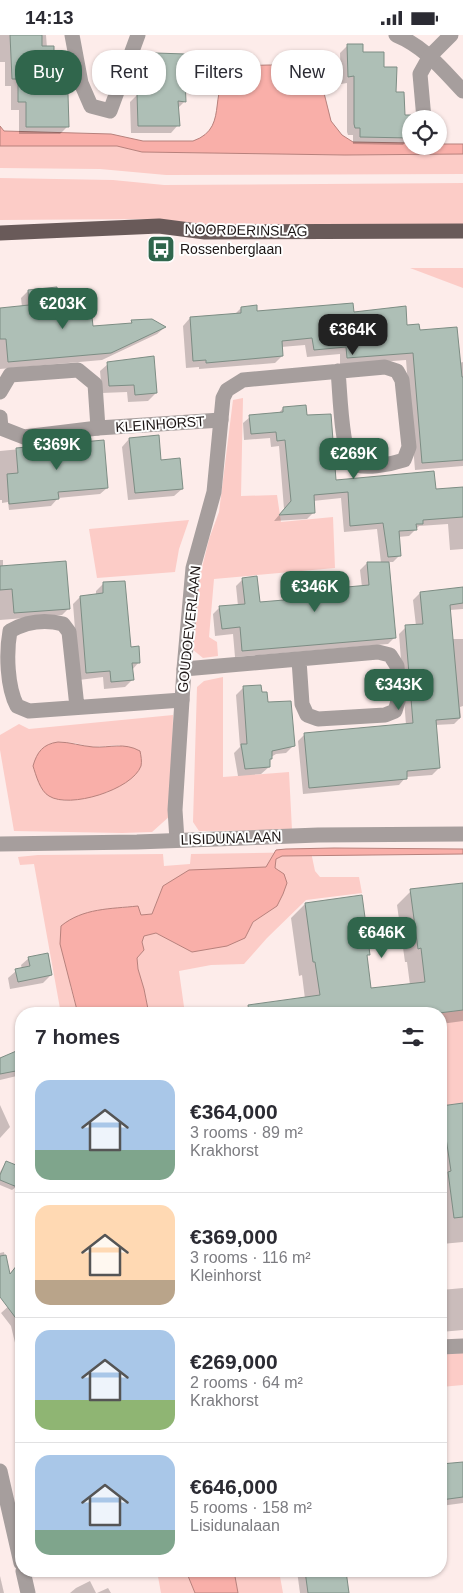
<!DOCTYPE html>
<meta charset="utf-8">
<style>
body{margin:0;font-family:Helvetica,sans-serif;background:#f2f2f3;color:#2b2b33;height:100vh;display:flex;flex-direction:column;font-size:19px;white-space:nowrap}
*{box-sizing:border-box;margin:0}
p{font-size:16px;color:#7c7c81}
.icon{flex:none;width:28px;height:28px;fill:none;stroke:currentColor;stroke-width:2;stroke-linecap:round;stroke-linejoin:round}
.map{position:relative;flex:1;overflow:hidden}
.side{position:absolute;left:15px;top:972px;width:432px;height:570px;display:flex;flex-direction:column;background:#fff;border-radius:20px;box-shadow:0 1px 4px #0004}
.side>*{flex:none}
.top-card{position:absolute;left:15px;top:15px;width:434px;height:45px;display:flex;gap:10px}
.fabs{position:absolute;left:402px;top:75px;display:grid;gap:10px}
.fabs a{display:grid;place-items:center;width:45px;height:45px;border-radius:50%;background:#fff;box-shadow:0 1px 4px #0004;font-size:25px}
.price{position:absolute;translate:-50% -42px;padding:0 11px;border-radius:10px;background:#30664c;color:#fff;font-size:16px;line-height:32px;filter:drop-shadow(0 1px 2px #0008)}
.price::after{content:'';position:absolute;left:50%;top:30px;width:15px;height:11px;margin-left:-8px;background:inherit;clip-path:polygon(0 0,100% 0,50% 100%)}
.price.current{background:#222;color:#fff}
ul{padding:0;list-style:none}
li{display:flex;align-items:center;gap:15px;height:125px;padding:0 20px}
li+li{border-top:1px solid #e1e1e2}
li span{display:grid;place-items:center;flex:none;width:140px;height:100px;border-radius:15px;color:#555}
li>.icon{margin-inline-start:auto}
span .icon{width:60px;height:60px;fill:#fffc;stroke-width:1}
li b{font-size:21px}
h2{display:flex;justify-content:space-between;align-items:center;height:60px;padding:0 20px;font-size:21px}
.pill{padding:0 18px;border-radius:20px;background:#fff;box-shadow:0 1px 4px #0004;font-size:18px;line-height:45px}
.pill.current{background:#30664c;color:#fff}
.status{display:flex;justify-content:space-between;align-items:center;height:35px;padding:0 25px;background:#fff;direction:ltr}
.status svg{height:14px;fill:currentColor}
.map>svg:first-child{display:block}
</style>
<div class="status"><b>14:13</b><svg viewBox="0 0 49 12"><path d="M0 12V9h3v3zM5 12V6h3v6zM10 12V3h3v9zM15 12V0h3v12zM26 1h20v11H26zM47 4h2v5h-2z"/></svg></div>
<div class="map">
<svg width="463" height="1558" viewBox="0 0 463 1558">
<rect width="100%" height="100%" fill="#fdecea"/>
<!-- green -->
<g fill="#fcccc7" fill-rule="evenodd">
<path d="M0,111H117L142,117L345,120L463,119V139L166,140L100,134L0,133Z"/>
<path d="M0,143L113,145L164,150L463,148V190L220,192L141,184L0,185Z"/>
<path d="M410,233H463V253Z"/>
<path d="M243,363L241,461L277,460L281,487L333,482L335,533L214,544L209,602L217,607L218,621L203,623L192,614L198,549L209,504L219,477L233,365Z"/>
<path d="M189,485L179,514L175,537L97,543L89,494Z"/>
<path d="M223,642V742L289,737L292,795L199,796L193,787L197,652L204,646Z"/>
<path d="M173,680L171,780L152,797L122,798L14,796L0,715V700L19,689L29,694ZM60,707L75,708L91,712L120,710L109,757L66,766L55,764L49,709Z"/>
<path d="M311,817L315,836L320,842H359L362,858L306,865L267,903L244,929L211,930L179,936L185,979H149L144,954L138,934L137,923L144,915L142,907L144,901L156,898L192,917L245,903C250,889 257,881 271,875L279,835L270,831L252,834L163,851L152,879L141,880L137,871C111,873 93,874 68,886L70,950L78,979H61L34,829L20,830L18,822L38,820L163,819L164,831L190,829L191,819Z"/>
<path d="M463,975V1068L442,1071L441,979H431Z"/>
<path d="M463,1318V1350L441,1352V1319Z"/>
<path d="M157,1536H186L195,1558H161Z"/>
<path d="M234,1536H279L283,1558H238Z"/>
</g>
<!-- water -->
<g fill="#f9afa9" stroke="#b7817c">
<path d="M275,30L299,33L312,39L322,50L331,86L342,100L353,107L411,108V111H439V109H463V119L345,120L142,117L117,111H0V91L4,96L111,99L143,106H193C234,92 201,48 240,34C251,30 263,30 275,30Z"/>
<path d="M58,707C70,707 81,711 93,712C110,713 124,707 140,716C141,721 142,726 141,731C132,755 69,774 49,761C40,756 36,740 33,731C37,717 43,709 58,707Z"/>
<path d="M334,813L463,814V819L282,821L276,824L275,833L284,839L287,848L283,859L277,871L253,887L245,903L227,911L192,917L156,898L144,901L142,907L144,915L137,923L138,934L144,954L149,979H78L60,909L61,891C83,873 110,874 138,871L141,880L152,879L163,851L189,835L266,832L276,815L286,814Z"/>
<path d="M186,1536H234L238,1558H195Z"/>
</g>
<!-- shadow -->
<g fill="#0003">
<path d="M0,0H46L47,13L68,91L60,99H19V75H11V51H5V27H0Z"/>
<path d="M347,11L383,34L395,58L410,102L403,110L353,109V100H348L347,97V48L341,49L340,18Z"/>
<path d="M156,19L185,66L178,73V90L171,98H131L130,67L137,60L136,43L144,36H148V27Z"/>
<path d="M28,256L58,271L74,276L92,293L129,290L132,287L164,293L157,299L102,325L0,334V275L22,272L21,263Z"/>
<path d="M241,273L256,278H353L406,292L419,297L459,328L463,327V431L415,435L406,325L340,330V319L307,322L305,310L281,312L282,321L275,328L199,334V332L186,333L183,291L190,283L235,279Z"/>
<path d="M108,329L156,358L148,366L128,367L127,357L102,358L100,336Z"/>
<path d="M283,373L306,381L335,446L435,455L463,453V514L450,515L448,489L419,491L409,501L398,502L400,520L393,527H388L395,602L388,609L235,622L233,599L215,601L213,579L220,572L238,571L236,551L243,544L259,569L288,566L285,550L292,542L324,555L362,552L360,535L367,528H381L377,494L344,497L341,463L313,466L314,477L307,484L274,486L284,474L279,411L271,412L270,403L244,405L243,388L250,382L278,379Z"/>
<path d="M158,402L160,426L182,454L174,461L128,465L122,412L129,404Z"/>
<path d="M103,406L107,453L100,459L58,463L51,471L9,475L8,467L2,468V465H0V416Z"/>
<path d="M0,525H3V532L69,573L62,580L0,585Z"/>
<path d="M103,549L130,613L139,627L132,635V645L125,652L104,654L103,642L79,645L73,569L80,562L96,560V556Z"/>
<path d="M463,554V574L450,575L452,604H463V671L460,672L461,682L454,689L435,690L439,733L432,740L406,742L399,750L303,759L298,706L305,699L406,690L399,599L406,592L416,591L413,565L420,558Z"/>
<path d="M244,652L261,659L293,711L286,718L276,719L271,722L268,726L269,732L261,739L238,741L234,718L240,712L236,660Z"/>
<path d="M463,849V986L441,989V979H260L305,964L302,940L299,941L291,883L305,869L368,919L366,922L370,955L410,950L407,927H405L397,870L411,856Z"/>
<path d="M29,923L51,940L43,948L10,954L8,943L16,936L22,934L21,930Z"/>
<path d="M21,1015V1040L0,1045V1025Z"/>
<path d="M463,1069V1207L442,1209L441,1072Z"/>
<path d="M0,1070L10,1092L0,1103Z"/>
<path d="M6,1127L21,1134V1139L16,1152L12,1155L0,1150V1137Z"/>
<path d="M4,1217L9,1240L21,1226V1249L0,1252V1218Z"/>
<path d="M463,1253V1295L441,1297V1255Z"/>
<path d="M21,1260V1311L16,1312L11,1291L1,1278Z"/>
<path d="M21,1359V1370L17,1363Z"/>
<path d="M463,1428V1468L441,1471V1431Z"/>
<path d="M297,1536H345L347,1558H300Z"/>
<path d="M0,1541L4,1558H0Z"/>
<path d="M90,1546L96,1558H70L76,1553Z"/>
<path d="M108,1553L111,1558H97Z"/>
</g>
<!-- building -->
<g fill="#aebfb6" stroke="#7d8d84">
<path d="M10,0H42V11H54V35H61V59H68L69,92H26V67H18V44H12Z"/>
<path d="M347,9H363V17H384V32H397L396,57H404L405,80H411V103L360,102V93H355L354,89V41L348,42Z"/>
<path d="M155,18L186,19L185,43L186,67L178,66L180,91H138L137,58H145L144,34L155,35Z"/>
<path d="M57,252L59,269L75,268V274L91,273L93,291L132,288L131,285L152,284L166,292L111,318L8,327L6,304H0V273L29,270L28,255Z"/>
<path d="M353,268L354,277L406,271L407,290L419,289L420,295L457,292L462,342H463V425L422,428L413,318L347,323L346,312L314,315L312,303L282,306L283,321L206,328V325L193,326L190,282L241,278V272L257,270V276Z"/>
<path d="M154,321L157,358L135,360L134,350L109,351L107,327Z"/>
<path d="M306,370L307,380L331,379L336,445L434,436L436,454L463,452V482L423,485V489H416L417,495L399,496L401,521L388,522L383,488L350,491L348,457L314,460L315,478L279,480L291,466L285,405L277,406L276,397L251,399L249,380L283,377V372Z"/>
<path d="M159,400L161,425L180,423L183,454L135,458L129,403Z"/>
<path d="M104,405L108,453L58,457L59,464L9,469L7,439L18,438L16,413Z"/>
<path d="M66,526L70,574L14,578L12,554L0,555V531Z"/>
<path d="M367,527H389L396,603L242,616L240,592L222,594L219,571L245,569L242,543L257,541L260,567L296,564L291,541L324,538L325,554L369,550Z"/>
<path d="M125,546L131,612L139,611L140,628H132L134,645L111,647L110,636L86,638L80,561L103,558V547Z"/>
<path d="M463,552V568L450,570L460,683L436,685L440,733L407,736V744L309,753L304,698L413,688L405,590L423,589L420,557Z"/>
<path d="M261,650L262,657H267L268,667L291,666L295,711L272,716V724H270V732L245,734L241,709H247L243,651Z"/>
<path d="M463,848V975L431,979H421V974L387,979H249L248,970L320,960L315,927H313L305,868L362,860L370,920H367L371,953L425,947L421,913L418,914L410,854Z"/>
<path d="M48,918L52,940L18,947L15,934L30,931L28,922Z"/>
<path d="M21,1014V1035L0,1039V1023Z"/>
<path d="M463,1068V1182L454,1183L448,1137L451,1136L446,1103L441,1104V1071Z"/>
<path d="M6,1126L21,1132V1143L17,1152L0,1145V1140Z"/>
<path d="M6,1220L10,1239L21,1225V1290L0,1262V1221Z"/>
<path d="M463,1427V1462L441,1465V1429Z"/>
<path d="M305,1536H346L349,1558H308Z"/>
</g>
<g fill="none" stroke-linecap="round" stroke-linejoin="round">
<!-- minor -->
<g stroke="#a69e9d" stroke-width="15">
<path d="M72,0L81,48L91,71L110,76L138,0"/>
<path d="M396,0C425,12 442,34 463,56"/>
<path d="M424,84L420,39L430,21L451,0"/>
<path d="M0,357L10,340L78,335L95,349L98,393"/>
<path d="M0,382L1,393L24,402L98,393L221,385"/>
<path d="M184,634L378,617L390,620L397,631L399,663L395,676L385,680L318,684L307,680L302,669L299,625"/>
<path d="M77,672L69,597L63,589C44,584 26,587 10,596C6,618 7,652 17,671L29,676L182,665"/>
<path d="M177,805L175,775L184,634L193,533L214,457L223,363L227,355L243,345L385,332L397,336L402,345L409,412L404,425C392,429 360,436 352,427C341,414 340,355 338,336"/>
<path d="M0,809L137,807L318,800L463,799"/>
<path d="M441,1312L463,1311"/>
<path d="M0,1436L21,1528"/>
<path d="M23,1536L28,1558"/>
</g>
<!-- major -->
<path stroke="#695a59" stroke-width="15" d="M0,198L159,191L205,197L463,196"/>
</g>
<!-- icons -->
<defs>
<symbol id="bus-square" viewBox="-11 -11 22 22"><rect x="-9" y="-9" width="18" height="18" rx="4" fill="#30664c" stroke="#fefefe"/><path d="M-5-6H5V4H4V6H2V4H-2V6H-4V4H-5ZM-3.5-4V0h7V-4ZM-3.5 1.2v1.5H-2V1.2ZM2 1.2v1.5H3.5V1.2Z" fill="#fff"/></symbol>
</defs>
<g fill-rule="evenodd">
<use href="#bus-square" x="145" y="198" width="32" height="32"/>
</g>
<g text-anchor="middle" dominant-baseline="central" stroke-width="4" stroke-linejoin="round" paint-order="stroke">
<!-- street labels -->
<g font-size="14" fill="#1c1514" stroke="#fefefe">
<text transform="translate(246 195) rotate(1)">NOORDERINSLAG</text>
<text transform="translate(160 389) rotate(-4)">KLEINHORST</text>
<text transform="translate(189 594) rotate(-84)">GOUDOEVERLAAN</text>
<text transform="translate(231 803) rotate(-2)">LISIDUNALAAN</text>
</g>
<!-- poi labels -->
<g font-size="14" fill="#1c1514" stroke="#fefefe" text-anchor="start">
<text x="180" y="214">Rossenberglaan</text>
</g>
</g>
</svg>
<div class="fabs">
<a><svg class="icon" aria-label="locate" viewBox="0 0 24 24"><circle cx="12" cy="12" r="6"/><path d="M12 2v4M12 18v4M2 12h4M18 12h4"/></svg></a>
</div>
<b class="price" style="left:63px;top:295px">€203K</b>
<b class="price current" style="left:353px;top:321px">€364K</b>
<b class="price" style="left:57px;top:436px">€369K</b>
<b class="price" style="left:354px;top:445px">€269K</b>
<b class="price" style="left:315px;top:578px">€346K</b>
<b class="price" style="left:399px;top:676px">€343K</b>
<b class="price" style="left:382px;top:924px">€646K</b>
<div class="top-card">
<a class="pill current">Buy</a>
<a class="pill">Rent</a>
<a class="pill">Filters</a>
<a class="pill">New</a>
</div>
<section class="side">
<h2>7 homes<svg class="icon" aria-label="filters" viewBox="0 0 24 24"><path d="M4 7h16M4 17h16"/><circle cx="9" cy="7" r="2"/><circle cx="15" cy="17" r="2"/></svg></h2>
<ul>
<li><span style="background:linear-gradient(#a9c7e8 70%,#7fa58c 0)"><svg class="icon" aria-label="home" viewBox="0 0 24 24"><path d="M3 11l9-7 9 7M6 9v11h12V9"/></svg></span><div><b>€364,000</b><p>3 rooms · 89 m²</p><p>Krakhorst</p></div></li>
<li><span style="background:linear-gradient(#ffd9b3 75%,#b9a48a 0)"><svg class="icon" aria-label="home" viewBox="0 0 24 24"><path d="M3 11l9-7 9 7M6 9v11h12V9"/></svg></span><div><b>€369,000</b><p>3 rooms · 116 m²</p><p>Kleinhorst</p></div></li>
<li><span style="background:linear-gradient(#a9c7e8 70%,#8fb573 0)"><svg class="icon" aria-label="home" viewBox="0 0 24 24"><path d="M3 11l9-7 9 7M6 9v11h12V9"/></svg></span><div><b>€269,000</b><p>2 rooms · 64 m²</p><p>Krakhorst</p></div></li>
<li><span style="background:linear-gradient(#a9c7e8 75%,#7fa58c 0)"><svg class="icon" aria-label="home" viewBox="0 0 24 24"><path d="M3 11l9-7 9 7M6 9v11h12V9"/></svg></span><div><b>€646,000</b><p>5 rooms · 158 m²</p><p>Lisidunalaan</p></div></li>
</ul>
</section>
</div>
